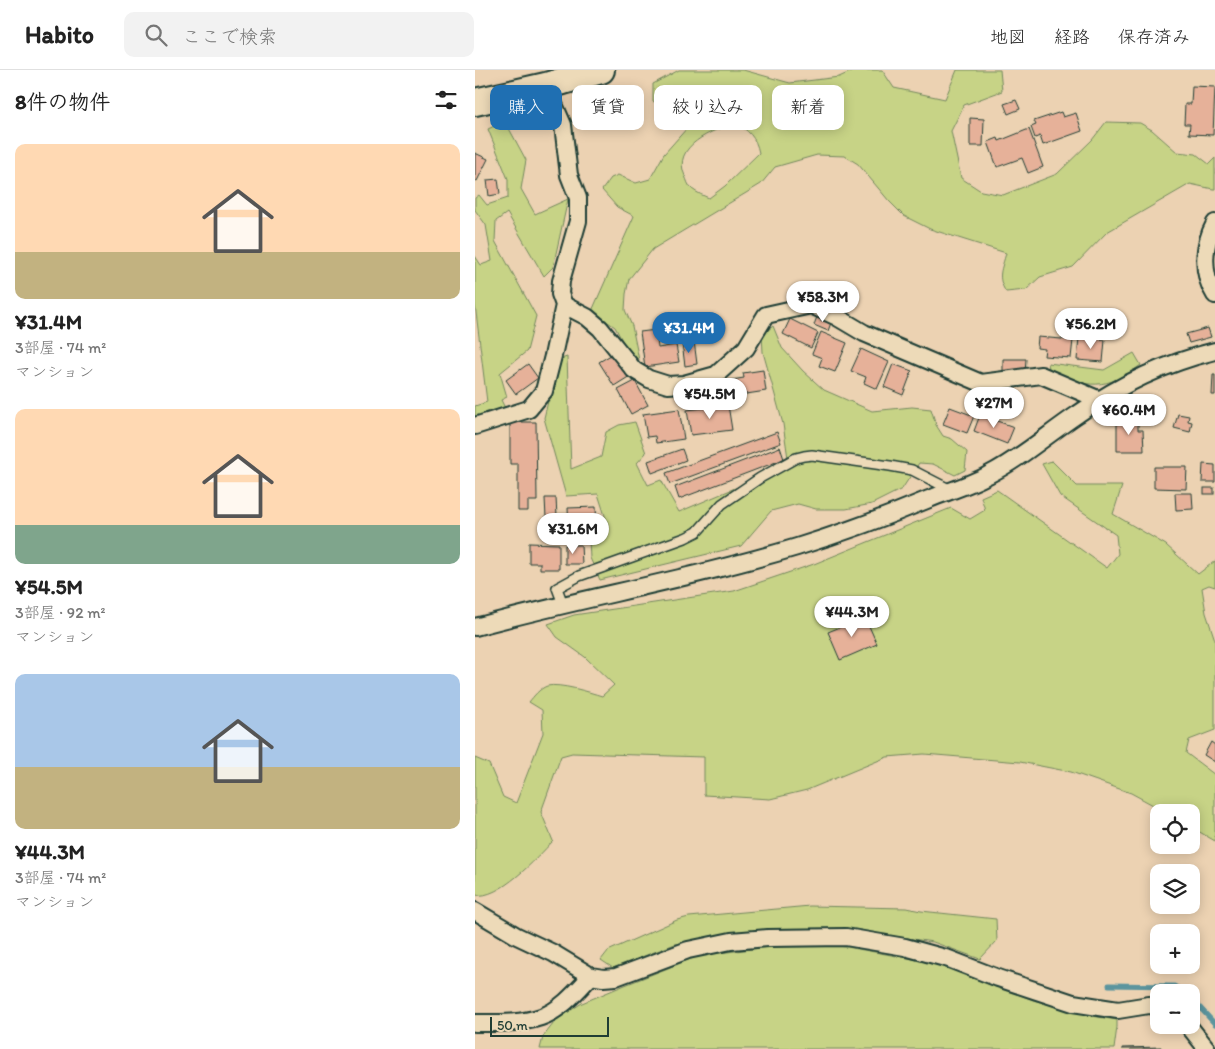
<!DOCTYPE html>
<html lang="ja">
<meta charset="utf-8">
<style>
body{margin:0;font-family:Itim,"Klee One",sans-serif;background:#f2f2f2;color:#222;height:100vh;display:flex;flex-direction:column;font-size:19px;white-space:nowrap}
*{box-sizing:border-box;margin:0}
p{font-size:16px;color:#767676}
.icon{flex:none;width:28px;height:28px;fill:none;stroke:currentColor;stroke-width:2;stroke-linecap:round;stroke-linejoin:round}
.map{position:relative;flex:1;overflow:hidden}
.drawer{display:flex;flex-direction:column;background:#fff;width:475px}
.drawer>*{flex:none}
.hud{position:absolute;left:15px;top:15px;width:475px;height:45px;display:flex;gap:10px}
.buttons{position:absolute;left:675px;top:734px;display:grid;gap:10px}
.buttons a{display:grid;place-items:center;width:50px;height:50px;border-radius:10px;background:#fff;box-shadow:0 2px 12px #0003;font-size:25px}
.scale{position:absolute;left:15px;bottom:12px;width:119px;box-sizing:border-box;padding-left:5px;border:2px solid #1f3d34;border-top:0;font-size:14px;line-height:18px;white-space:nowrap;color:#1f3d34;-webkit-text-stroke:4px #eddab8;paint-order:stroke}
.price{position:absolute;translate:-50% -42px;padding:0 11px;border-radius:18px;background:#fff;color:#222;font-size:16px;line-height:32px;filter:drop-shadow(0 1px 2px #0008)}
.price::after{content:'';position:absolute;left:50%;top:30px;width:15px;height:11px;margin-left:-8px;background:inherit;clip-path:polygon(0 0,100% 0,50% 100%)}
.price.active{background:#1f6fb2;color:#fff}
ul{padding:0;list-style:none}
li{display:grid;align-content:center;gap:10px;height:265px;padding:0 15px}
li span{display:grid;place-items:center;height:155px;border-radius:10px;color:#555}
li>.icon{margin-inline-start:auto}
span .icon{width:90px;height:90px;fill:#fffc;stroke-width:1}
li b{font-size:21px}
h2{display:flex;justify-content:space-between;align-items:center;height:60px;padding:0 15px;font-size:21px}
.chip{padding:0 18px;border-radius:10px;background:#fff;box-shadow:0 2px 12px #0003;font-size:18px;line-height:45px}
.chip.active{background:#1f6fb2;color:#fff}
header{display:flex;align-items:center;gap:30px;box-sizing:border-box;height:70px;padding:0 25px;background:#fff;border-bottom:1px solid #e0e0e0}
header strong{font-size:24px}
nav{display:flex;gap:28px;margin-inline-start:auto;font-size:18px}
.search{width:350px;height:45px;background:#f2f2f2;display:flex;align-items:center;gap:12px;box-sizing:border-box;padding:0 18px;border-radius:10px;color:#767676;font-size:19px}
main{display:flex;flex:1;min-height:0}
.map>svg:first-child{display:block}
</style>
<header>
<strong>Habito</strong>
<div class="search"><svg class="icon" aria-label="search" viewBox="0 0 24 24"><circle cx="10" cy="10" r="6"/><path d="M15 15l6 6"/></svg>ここで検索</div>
<nav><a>地図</a><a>経路</a><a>保存済み</a></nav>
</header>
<main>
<section class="drawer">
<h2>8件の物件<svg class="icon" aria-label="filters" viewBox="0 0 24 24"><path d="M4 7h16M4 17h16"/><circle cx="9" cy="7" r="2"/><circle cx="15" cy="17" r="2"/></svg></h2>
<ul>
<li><span style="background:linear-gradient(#ffd9b3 70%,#c2b280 0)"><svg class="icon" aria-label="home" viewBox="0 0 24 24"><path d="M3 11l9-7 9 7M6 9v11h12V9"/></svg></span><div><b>¥31.4M</b><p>3部屋 · 74 m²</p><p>マンション</p></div></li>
<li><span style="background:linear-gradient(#ffd9b3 75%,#7fa58c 0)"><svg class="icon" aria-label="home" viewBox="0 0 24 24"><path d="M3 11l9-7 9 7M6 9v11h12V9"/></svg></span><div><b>¥54.5M</b><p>3部屋 · 92 m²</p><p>マンション</p></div></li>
<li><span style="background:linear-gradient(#a9c7e8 60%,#c2b280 0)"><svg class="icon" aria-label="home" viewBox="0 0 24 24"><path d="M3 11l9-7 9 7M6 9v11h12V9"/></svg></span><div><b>¥44.3M</b><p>3部屋 · 74 m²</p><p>マンション</p></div></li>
</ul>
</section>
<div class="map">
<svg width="740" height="979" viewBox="0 0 740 979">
<rect width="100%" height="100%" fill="#ecd2b2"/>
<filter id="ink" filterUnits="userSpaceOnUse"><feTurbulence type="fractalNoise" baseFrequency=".02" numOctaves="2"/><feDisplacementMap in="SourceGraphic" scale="10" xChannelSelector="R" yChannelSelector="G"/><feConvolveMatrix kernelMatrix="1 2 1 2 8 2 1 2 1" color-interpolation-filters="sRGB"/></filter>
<g filter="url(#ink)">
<!-- green -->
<g fill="#c7d386" stroke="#73885d" fill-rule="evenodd">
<path d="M204,0H268L315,13L364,7L375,2L376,0H407L419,18L470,29L482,0H525L527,21L489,35L476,61L486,108L506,121L528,125L582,104L617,70L631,52L665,53L677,60L702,82L721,84L734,94L740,88V119H738L715,114L632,162L598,197L565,207L551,220L531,222C521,207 527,199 531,183L455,159L429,146L414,131L383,94L370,86L342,85L300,97L286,114L178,179L154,209L151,224L150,240L157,256L164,290L156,287L140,257L117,241L159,146L142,137L127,120L136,108L143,105L161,113L175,109L189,84L213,57L245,29L222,20H200L178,32V14ZM260,53C273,60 281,67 284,83L250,116L234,128C229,126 222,123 217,119C213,116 212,110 210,106C196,76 238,60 260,53Z"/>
<path d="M30,51L51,90L46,119L60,144L93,129L78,197L69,206L32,143L21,151L20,171L61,246L52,281L25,303L32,327L26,330L30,338L0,348V336L12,332L0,234V186L6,195L17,191L11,155L0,140V128L4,125L12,135L33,128V109L13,59Z"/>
<path d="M298,256L307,278L328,301L349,320L397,341L437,337L456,339L461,355L468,366L477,369L492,382L490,400L480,405L458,394L444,393L427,419L397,434L371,439H341L323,434L296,441L266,476L125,510L115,488L114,470L134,458L123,424L91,426L69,348L83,290L92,287L96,399L126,387L131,362L144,355L160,352L171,383L162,393L173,415L186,410L204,442L314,395L308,354L288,282L287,265Z"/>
<path d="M659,283L666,295C630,321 614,317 575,304L573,293L629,300Z"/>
<path d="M577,391L602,416H647L638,444L691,475L723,504L740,491V517L734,515L727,518L731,543L740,570V660L714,670L711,683L740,705V771L716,757V742H691L656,723L596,702L545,692L449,684L412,687L332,720L295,729L229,725V687L97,683L86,686L66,742L78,771C62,788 24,830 0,825V688L14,694L28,727L41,733L68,663L67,640L54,632C59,626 64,619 72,616C85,613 114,622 127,626L139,615L110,587L82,567L73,554L99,545L259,521L339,494L476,438L495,449L510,440L506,427L522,420L632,498L643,484L641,465L585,426L567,394Z"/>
<path d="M335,836L431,838L446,841L521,849L522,871L505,889L458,872L417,866L350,862L251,866L200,874L138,898L126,890L133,881L202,850L214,847Z"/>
<path d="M330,873L372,877L449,891L485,902L558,930L617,946L642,950V957L639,979H65L68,967L82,949L107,933L150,915L226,885Z"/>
</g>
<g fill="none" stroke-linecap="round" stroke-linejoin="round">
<!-- stream -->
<g stroke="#5c959e" stroke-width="5">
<path d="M634,915L699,916L709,922"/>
<path d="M716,928L740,954"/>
</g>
</g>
<!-- building -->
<g fill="#e6b199" stroke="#1f3d34">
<path d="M717,16L740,17L738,65L714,64L715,54H709L710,34H716Z"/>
<path d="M541,30L545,39L533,44L529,34Z"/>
<path d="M586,42L588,47L601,43L607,61L568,75L565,66L560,68L556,57L561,55L559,51Z"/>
<path d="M495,48L509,49L508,76H495Z"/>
<path d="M554,59L568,97L553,103L547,88L522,97L513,72L523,68L524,71Z"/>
<path d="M0,83L13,89L2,111L0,110Z"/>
<path d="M23,109L25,124L14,126L12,110Z"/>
<path d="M343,212L352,217L347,227L337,222Z"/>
<path d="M358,219L373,227L367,238L352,231Z"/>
<path d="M343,244L357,250L353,261L339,255Z"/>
<path d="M315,249L343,263L336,278L308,264Z"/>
<path d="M733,258L736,267L714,273L711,264Z"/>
<path d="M181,260L183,278L201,275L204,292L170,297L165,262Z"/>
<path d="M346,262L372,273L360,302L344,296L347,288L337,284Z"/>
<path d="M563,267L598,270L596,288L569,286L570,279L562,278Z"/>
<path d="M604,267L630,270L628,292L602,290Z"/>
<path d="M219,271L222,294L210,296L207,273Z"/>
<path d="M386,279L414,292L402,319L389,313L391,307L376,301Z"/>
<path d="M141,282L155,306L139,316L124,292Z"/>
<path d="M528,289H551L550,303H528Z"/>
<path d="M53,294L63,308L41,324L31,310Z"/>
<path d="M418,294L437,301L428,325L409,317Z"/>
<path d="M288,300L291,321L252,327L250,311L269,308L268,303Z"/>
<path d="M738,305H740V325H737Z"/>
<path d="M160,311L173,335L156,344L143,320Z"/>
<path d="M253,335L257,360L216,365L212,340Z"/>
<path d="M475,337L499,346L492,363L468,354Z"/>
<path d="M204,339L209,369L181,373L180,366L172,367L168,344Z"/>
<path d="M703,344L714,346L713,351L717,352L715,362L699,358Z"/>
<path d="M505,345L539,357L532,374L499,361Z"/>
<path d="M642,349H663V360H668L669,381H642Z"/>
<path d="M35,352H61L62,431H53V441H43V394H35Z"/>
<path d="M302,362L306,373L195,414L191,403Z"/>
<path d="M305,377L309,389L204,429L200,417Z"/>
<path d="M207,379L211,390L177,403L173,391Z"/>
<path d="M728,394L740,395V412H727Z"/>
<path d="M679,397H712L711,419L679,418Z"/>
<rect x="729" y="418" width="10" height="6"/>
<path d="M700,423H717L718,439L701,440Z"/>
<path d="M70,428H81L82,447L71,448Z"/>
<path d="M121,437L122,459L94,460L93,438Z"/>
<path d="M54,473L84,474V499H65V493H54Z"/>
<path d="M90,475H106L107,494H90Z"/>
<path d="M390,547L402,574L365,590L353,562Z"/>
<path d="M736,672L740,675V692L729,685Z"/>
<path d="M686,977V979H647V978Z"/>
</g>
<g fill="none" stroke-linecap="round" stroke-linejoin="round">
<defs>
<path id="lane" d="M88,534L82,518L104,506L210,468L222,462L247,434L285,408L321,388L329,386L337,385L415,396L437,400L476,420"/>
<g id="street">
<path d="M740,153C728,175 726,203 740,225"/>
<path d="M89,235L112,247L125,258L159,300L174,309L193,315L209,314L241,305L271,278L291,245L336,235L362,247L389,263L506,313L566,305L625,330"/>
<path d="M0,356L54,339L69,321L78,286L89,235L85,224L86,211L103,151V128L94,105L88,55L71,16"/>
<path d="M0,557C107,528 216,509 322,477C367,463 411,447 454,429C474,421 495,415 513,405C545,389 573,364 603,344C644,315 691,293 740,281"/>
<path d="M0,841L42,866L78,883L116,906L128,908L141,907L213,880L256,871L293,868L371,867L430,877L474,889L523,908L598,933L643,940L674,935L684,937"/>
<path d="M0,953C21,953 45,954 66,947C86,940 102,921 116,906"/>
<path d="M713,955L732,979"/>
</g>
<path id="primary" d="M0,32L71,16L126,0"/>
</defs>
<!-- lane casing -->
<use href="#lane" stroke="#1f3d34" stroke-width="12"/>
<!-- street casing -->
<use href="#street" stroke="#1f3d34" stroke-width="20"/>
<!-- primary casing -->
<use href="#primary" stroke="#1f3d34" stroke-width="30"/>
<!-- lane -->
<use href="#lane" stroke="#eddab8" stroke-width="9"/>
<!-- street -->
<use href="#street" stroke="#eddab8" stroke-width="16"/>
<!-- primary -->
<use href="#primary" stroke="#eddab8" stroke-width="26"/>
</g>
</g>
</svg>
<div class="buttons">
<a><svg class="icon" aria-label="locate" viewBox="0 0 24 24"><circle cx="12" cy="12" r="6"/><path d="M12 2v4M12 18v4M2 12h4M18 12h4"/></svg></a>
<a><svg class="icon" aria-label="layers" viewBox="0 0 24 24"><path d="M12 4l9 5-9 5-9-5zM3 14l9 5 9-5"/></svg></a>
<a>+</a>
<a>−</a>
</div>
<div class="scale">50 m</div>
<b class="price" style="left:348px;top:253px">¥58.3M</b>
<b class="price" style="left:616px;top:280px">¥56.2M</b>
<b class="price active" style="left:214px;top:284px">¥31.4M</b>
<b class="price" style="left:235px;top:350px">¥54.5M</b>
<b class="price" style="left:519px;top:359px">¥27M</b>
<b class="price" style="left:654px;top:366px">¥60.4M</b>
<b class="price" style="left:98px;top:485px">¥31.6M</b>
<b class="price" style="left:377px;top:568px">¥44.3M</b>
<div class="hud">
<a class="chip active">購入</a>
<a class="chip">賃貸</a>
<a class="chip">絞り込み</a>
<a class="chip">新着</a>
</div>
</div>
</main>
